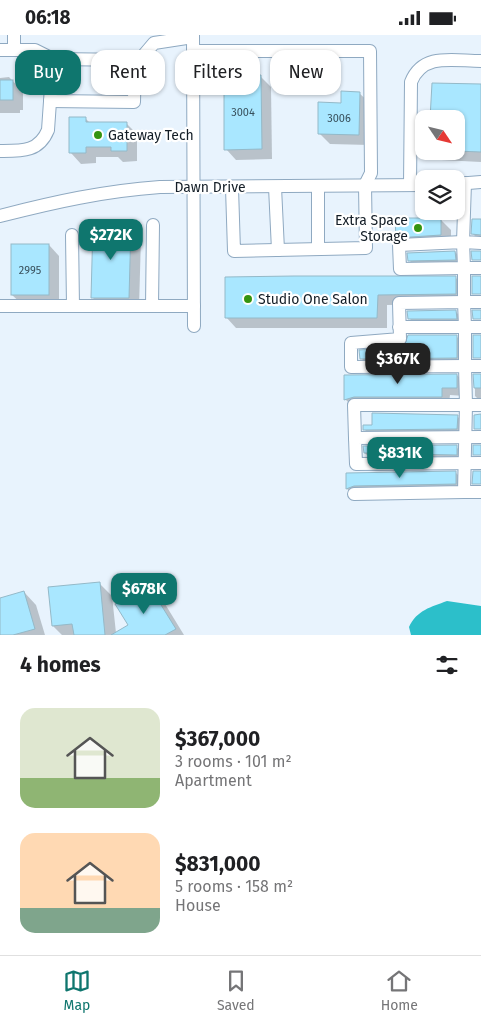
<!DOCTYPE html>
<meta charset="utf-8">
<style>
body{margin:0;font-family:"Fira Sans",sans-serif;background:#f2f2f2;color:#202124;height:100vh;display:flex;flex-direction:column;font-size:19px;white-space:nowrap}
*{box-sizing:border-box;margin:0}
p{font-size:16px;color:#757577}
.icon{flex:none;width:28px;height:28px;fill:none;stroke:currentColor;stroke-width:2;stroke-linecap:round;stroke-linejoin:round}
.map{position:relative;height:600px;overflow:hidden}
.sheet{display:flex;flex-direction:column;background:#fff;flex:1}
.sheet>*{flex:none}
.top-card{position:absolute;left:15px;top:15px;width:451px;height:45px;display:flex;gap:10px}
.needle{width:32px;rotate:125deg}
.tools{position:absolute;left:415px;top:75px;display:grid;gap:10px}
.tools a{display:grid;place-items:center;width:50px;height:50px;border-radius:10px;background:#fff;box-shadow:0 1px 4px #0004;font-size:25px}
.price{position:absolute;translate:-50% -42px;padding:0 11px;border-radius:10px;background:#0f766e;color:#fff;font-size:16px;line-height:32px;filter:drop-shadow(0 1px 2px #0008)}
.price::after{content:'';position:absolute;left:50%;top:30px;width:15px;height:11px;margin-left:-8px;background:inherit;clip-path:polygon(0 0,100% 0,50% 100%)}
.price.on{background:#222;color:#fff}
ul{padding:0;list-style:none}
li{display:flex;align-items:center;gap:15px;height:125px;padding:0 20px}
li span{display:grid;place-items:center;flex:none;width:140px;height:100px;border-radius:15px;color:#555}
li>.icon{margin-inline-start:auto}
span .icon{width:60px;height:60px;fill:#fffc;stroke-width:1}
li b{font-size:21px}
h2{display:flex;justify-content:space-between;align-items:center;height:60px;padding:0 20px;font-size:21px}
.pill{padding:0 18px;border-radius:15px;background:#fff;box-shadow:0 1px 4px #0004;font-size:18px;line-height:45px}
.pill.on{background:#0f766e;color:#fff}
.status{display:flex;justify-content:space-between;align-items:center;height:35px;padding:0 25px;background:#fff;direction:ltr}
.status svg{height:14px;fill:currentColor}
.dock{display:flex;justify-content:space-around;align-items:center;height:70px;border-top:1px solid #e0e0e0;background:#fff;font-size:14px;color:#757577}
.dock a{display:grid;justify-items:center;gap:2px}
.dock .on{color:#0f766e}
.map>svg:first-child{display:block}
</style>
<div class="status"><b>06:18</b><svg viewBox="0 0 49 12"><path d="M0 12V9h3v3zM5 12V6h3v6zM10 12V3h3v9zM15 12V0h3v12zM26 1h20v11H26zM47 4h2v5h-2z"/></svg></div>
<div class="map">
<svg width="481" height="600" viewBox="0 0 481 600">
<rect width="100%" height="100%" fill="#e8f3fd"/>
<!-- water -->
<path fill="#2cbfca" d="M447,566L481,571V600H411L409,592C417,575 431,572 447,566Z"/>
<!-- shadow -->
<g fill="#0003">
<path d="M9,42L23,57V75H20V78H0V43Z"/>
<path d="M261,42L271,52L272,124L236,125L226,114Z"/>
<path d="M481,51V127L441,125L432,116H456V84Z"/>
<path d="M359,58L370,68L369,110L330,109L319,98L342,69Z"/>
<path d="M85,83L90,88H126L137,99V126L123,127L118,122H96V128L81,129L71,118Z"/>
<path d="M440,184L451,195V210L407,213L397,202Z"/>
<path d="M481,185V207L473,199Z"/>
<path d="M130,191L141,202L139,273H103L92,262Z"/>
<path d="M49,210L59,221V270H23L12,260Z"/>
<path d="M455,217L463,225V233H417L409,225Z"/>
<path d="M455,242L466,253V269L387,270V293H236L226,282Z"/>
<path d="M456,277L464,285V291H417L409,283Z"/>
<path d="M456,301L464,309V331H369L361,323Z"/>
<path d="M457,340L465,349V361L450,360L449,369L353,372L345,364L346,341Z"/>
<path d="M475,340H481V367L475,361Z"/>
<path d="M457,381L465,389V402H372L364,394Z"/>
<path d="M456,412L465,420L464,428L373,426L365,418Z"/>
<path d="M456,438L464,446V457L355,461L347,454V440Z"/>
<path d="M99,548L112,561L116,598L129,590L148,551L162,564L184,600H62L53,591Z"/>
<path d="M24,557L36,570L45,600H0V564Z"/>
</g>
<!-- building -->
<g fill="#a9e7ff" stroke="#94b9c8">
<path d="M261,40L262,114L224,115V41Z"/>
<rect x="0" y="45" width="13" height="20"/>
<path d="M432,48L481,49V117L456,116V84H430Z"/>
<path d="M341,56L360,57L359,100L318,99V67L341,68Z"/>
<path d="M69,82H86V87H127V116H111V112H86V118H69Z"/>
<path d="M395,183H441V200L396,203Z"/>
<path d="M472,184H481V200L471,199Z"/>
<path d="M93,189L131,190L129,263H91Z"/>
<rect x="11" y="209" width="38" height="51"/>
<path d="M455,216L456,225L408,226L407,218Z"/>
<path d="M471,216H481V225H472Z"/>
<path d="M294,241H456V259L378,260L377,283H225V242Z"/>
<rect x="472" y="241" width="9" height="18"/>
<path d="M456,275L457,284H408L407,276Z"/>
<path d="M472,275H481V284H473Z"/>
<path d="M408,300H457V323L360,324L359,315L404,312Z"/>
<rect x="473" y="300" width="8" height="23"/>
<path d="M457,339V353H442V362H354L344,365V340Z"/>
<path d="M473,339H481V353H474Z"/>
<path d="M372,378L458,380L457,394L363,395V390H372Z"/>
<path d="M481,379V394H474V380Z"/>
<path d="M457,410V420L364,418L363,411Z"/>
<rect x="473" y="410" width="8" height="10"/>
<path d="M456,436V449L354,451L346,454V438Z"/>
<path d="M473,436H481V449H472Z"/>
<path d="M100,547L105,600H74L72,589L52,591L48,552Z"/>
<path d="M148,549L176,594L165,600H111L128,590L115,569Z"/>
<path d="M24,556L35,594L13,600H0V563Z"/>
</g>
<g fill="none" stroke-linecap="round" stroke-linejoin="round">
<defs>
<g id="minor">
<path d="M14,0V15"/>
<path d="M193,0L194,291"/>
<path d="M0,15H35L53,24L135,25L143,21L154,8L193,2"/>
<path d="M193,16H370L371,138L365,150L366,213L234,216L232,153"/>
<path d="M50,66L134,67L135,25"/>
<path d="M0,116C22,116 39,117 48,95L53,24"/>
<path d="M465,148L463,207L481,208"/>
<path d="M456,149L481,147"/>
<path d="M410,150L411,47C423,17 454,26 481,26"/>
<path d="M318,151V214"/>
<path d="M275,152L278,215"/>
<path d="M0,181C54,167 104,156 160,152L424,150"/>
<path d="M72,200L73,271"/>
<path d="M463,207L464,233L400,234L399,210Z"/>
<path d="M481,233H464V267H481"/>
<path d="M0,271H194"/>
<path d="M152,271L153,190"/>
<path d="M481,292H465V331H481"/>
<path d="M481,402L355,403L356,429L481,428"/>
<path d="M355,403L354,370H466L465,331L351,332V308L400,304L399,268L464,267L465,292H399"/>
<path d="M464,457H481"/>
<path d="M354,459L464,457L466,370H481"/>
</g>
</defs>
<!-- minor casing -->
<use href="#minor" stroke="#8fa9c1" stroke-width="14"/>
<!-- minor -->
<use href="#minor" stroke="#fff" stroke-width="12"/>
</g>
<!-- markers -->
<g fill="#359410" stroke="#fff" stroke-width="2">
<circle cx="98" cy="100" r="5"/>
<circle cx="418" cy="193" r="5"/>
<circle cx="248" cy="264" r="5"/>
</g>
<g text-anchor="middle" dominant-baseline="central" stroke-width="4.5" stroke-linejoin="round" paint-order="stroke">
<!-- number labels -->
<g font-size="11" fill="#38505c">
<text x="243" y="77">3004</text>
<text x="339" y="83">3006</text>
<text x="30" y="235">2995</text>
</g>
<!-- poi labels -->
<g font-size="14" fill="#131d26" stroke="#fff" text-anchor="start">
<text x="108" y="100">Gateway Tech</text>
<text x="408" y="185" text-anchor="end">Extra Space<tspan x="408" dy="16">Storage</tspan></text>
<text x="258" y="264">Studio One Salon</text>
</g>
<!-- street labels -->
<g font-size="14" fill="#131d26" stroke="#fff">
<text x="210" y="152">Dawn Drive</text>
</g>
</g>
</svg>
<div class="tools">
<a><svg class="needle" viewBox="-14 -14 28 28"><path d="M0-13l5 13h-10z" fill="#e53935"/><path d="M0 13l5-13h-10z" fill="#757577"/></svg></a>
<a><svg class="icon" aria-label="layers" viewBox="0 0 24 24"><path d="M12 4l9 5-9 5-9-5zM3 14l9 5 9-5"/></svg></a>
</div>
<b class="price" style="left:111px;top:226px">$272K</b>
<b class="price on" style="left:398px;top:350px">$367K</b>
<b class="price" style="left:400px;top:444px">$831K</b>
<b class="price" style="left:144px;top:580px">$678K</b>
<div class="top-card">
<a class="pill on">Buy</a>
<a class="pill">Rent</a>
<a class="pill">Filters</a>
<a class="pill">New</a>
</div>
</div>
<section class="sheet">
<h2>4 homes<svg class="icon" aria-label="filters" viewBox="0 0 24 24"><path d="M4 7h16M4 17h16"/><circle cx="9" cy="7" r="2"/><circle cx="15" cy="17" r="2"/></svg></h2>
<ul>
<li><span style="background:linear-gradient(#dfe7d0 70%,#8fb573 0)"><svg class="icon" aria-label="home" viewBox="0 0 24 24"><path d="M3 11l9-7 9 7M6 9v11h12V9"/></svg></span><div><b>$367,000</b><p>3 rooms · 101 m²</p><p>Apartment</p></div></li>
<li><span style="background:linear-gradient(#ffd9b3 75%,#7fa58c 0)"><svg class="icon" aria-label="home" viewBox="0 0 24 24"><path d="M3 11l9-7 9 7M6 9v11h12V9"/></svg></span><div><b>$831,000</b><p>5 rooms · 158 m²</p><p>House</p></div></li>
</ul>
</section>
<nav class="dock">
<a class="on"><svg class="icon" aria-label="map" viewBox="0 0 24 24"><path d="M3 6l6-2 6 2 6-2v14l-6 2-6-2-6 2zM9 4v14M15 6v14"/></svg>Map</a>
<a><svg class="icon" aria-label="saved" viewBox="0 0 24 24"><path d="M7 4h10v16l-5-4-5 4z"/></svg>Saved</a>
<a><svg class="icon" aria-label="home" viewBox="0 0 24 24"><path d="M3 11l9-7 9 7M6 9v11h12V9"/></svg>Home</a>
</nav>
